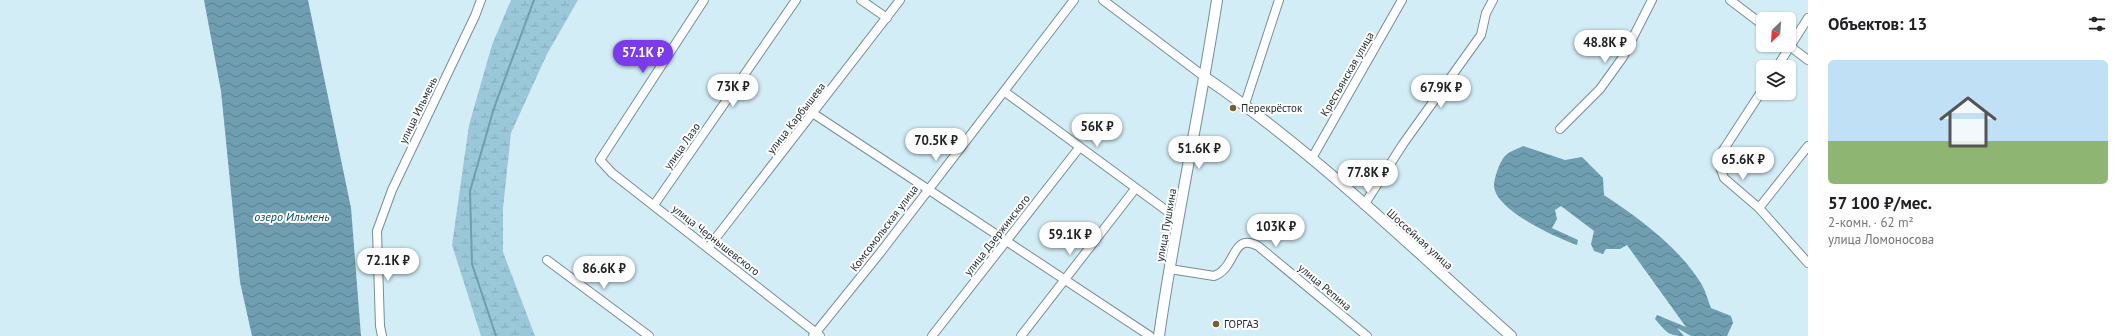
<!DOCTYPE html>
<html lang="ru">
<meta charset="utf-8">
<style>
body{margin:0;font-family:"PT Sans",sans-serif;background:#f2f2f2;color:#202124;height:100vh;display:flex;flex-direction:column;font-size:15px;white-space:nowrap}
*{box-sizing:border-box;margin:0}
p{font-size:13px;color:#757577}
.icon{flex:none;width:22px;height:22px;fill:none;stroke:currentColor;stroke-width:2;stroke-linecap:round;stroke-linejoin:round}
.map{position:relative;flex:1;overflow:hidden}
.side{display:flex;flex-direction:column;background:#fff;width:320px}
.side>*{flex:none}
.needle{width:26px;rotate:205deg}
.controls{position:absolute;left:1756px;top:12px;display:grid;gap:8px}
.controls a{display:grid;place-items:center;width:40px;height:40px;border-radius:6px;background:#fff;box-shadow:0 1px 3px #0004;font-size:20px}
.price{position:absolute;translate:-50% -34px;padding:0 9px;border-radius:14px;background:#fff;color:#222;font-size:13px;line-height:26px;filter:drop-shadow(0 1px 2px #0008)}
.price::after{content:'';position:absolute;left:50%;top:24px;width:12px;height:9px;margin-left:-6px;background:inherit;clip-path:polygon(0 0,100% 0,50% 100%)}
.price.selected{background:#7c3aed;color:#fff}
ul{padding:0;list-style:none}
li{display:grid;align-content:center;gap:8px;height:212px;padding:0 20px}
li+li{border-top:1px solid #e0e0e0}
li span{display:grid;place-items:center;height:124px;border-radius:6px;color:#555}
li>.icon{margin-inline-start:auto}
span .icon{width:72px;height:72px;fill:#fffc;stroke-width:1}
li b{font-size:17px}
h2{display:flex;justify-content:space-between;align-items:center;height:48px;padding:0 20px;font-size:17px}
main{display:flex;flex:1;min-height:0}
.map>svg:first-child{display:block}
</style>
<main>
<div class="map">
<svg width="1808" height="336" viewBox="0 0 1808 336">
<defs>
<pattern id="wetland-marsh" width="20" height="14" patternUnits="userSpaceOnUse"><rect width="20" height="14" fill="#9bc8d8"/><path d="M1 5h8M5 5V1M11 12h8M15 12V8" fill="none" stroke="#85acba"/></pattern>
<pattern id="water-waves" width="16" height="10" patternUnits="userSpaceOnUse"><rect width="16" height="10" fill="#6e9eaf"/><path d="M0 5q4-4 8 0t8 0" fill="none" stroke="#5a818f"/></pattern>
</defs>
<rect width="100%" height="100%" fill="#d3edf6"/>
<!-- wetland -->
<path fill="url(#wetland-marsh)" d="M511,0H578L547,54L511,133L503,208V252L535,336H481L452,245L469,125L492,45Z"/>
<!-- water -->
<g fill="url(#water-waves)">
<path d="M204,0H308L351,208L361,336H252L240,282L221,91Z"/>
<path d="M1523,146L1565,160L1582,157L1603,178L1604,195C1639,218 1681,249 1702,285C1706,292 1708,301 1711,308L1731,316L1733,323L1727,336H1691L1677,328L1684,336C1667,336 1665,330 1655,319L1657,315L1686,327L1627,245L1620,249H1606L1603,254L1594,251L1591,244L1594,231L1561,206L1555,210L1557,219L1552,228L1578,240L1577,245C1557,238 1496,211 1494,186C1494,178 1499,164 1504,157C1508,152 1517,149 1523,146Z"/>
</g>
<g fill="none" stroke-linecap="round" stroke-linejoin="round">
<!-- stream -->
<path stroke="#6e9eaf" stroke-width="2" d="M496,336L472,264L470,191L494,108L534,0"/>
<defs>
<g id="minor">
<path d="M704,0L600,160L612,173L820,336"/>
<path d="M861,0L887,18"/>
<path d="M1103,0L1206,78"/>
<path d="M1730,0L1763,25"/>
<path d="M1788,45L1808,60"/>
<path d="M1777,67L1808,18"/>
<path d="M1763,89L1722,152L1719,164L1724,178L1759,208L1808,263"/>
<path d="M1005,92L1178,219"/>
<path d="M1245,104L1279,0"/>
<path d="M814,114L1150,336"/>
<path d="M1560,129L1600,89L1623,57L1652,0"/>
<path d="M1312,158L1402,0"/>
<path d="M654,205L796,0"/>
<path d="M1364,205L1403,144L1481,35L1486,13L1493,0"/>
<path d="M1759,208L1808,146"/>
<path d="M708,248L900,0"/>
<path d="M547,260L649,336"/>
<path d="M1170,269L1214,276C1237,268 1231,232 1258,246L1367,336"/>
<path d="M382,336L380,326L377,231L392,190L475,16L481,0"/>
<path d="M813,336L880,253L1074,0"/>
<path d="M932,336L1079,148"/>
<path d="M1021,336L1135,189"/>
</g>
<g id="major">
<path d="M1206,78C1315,152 1412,248 1511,336"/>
<path d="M1159,336C1175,223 1200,112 1217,0"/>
</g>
</defs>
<!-- minor casing -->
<use href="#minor" stroke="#768e96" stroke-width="10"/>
<!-- major casing -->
<use href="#major" stroke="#768e96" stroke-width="12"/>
<!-- minor -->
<use href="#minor" stroke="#fff" stroke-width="8"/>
<!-- major -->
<use href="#major" stroke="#fff" stroke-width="10"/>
</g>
<!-- markers -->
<g fill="#736230" stroke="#fff" stroke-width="1.5">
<circle cx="1233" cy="108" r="4"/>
<circle cx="1216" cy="324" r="4"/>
</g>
<g text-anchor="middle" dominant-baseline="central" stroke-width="4" stroke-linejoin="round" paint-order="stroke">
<!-- street labels -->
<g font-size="11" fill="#1d262a" stroke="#fff">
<text transform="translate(1347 74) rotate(-60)">Крестьянская улица</text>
<text transform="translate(418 110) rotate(-64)">улица Ильмень</text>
<text transform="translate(796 118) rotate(-52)">улица Карбышева</text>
<text transform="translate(682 146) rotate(-55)">улица Лазо</text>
<text transform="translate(1166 225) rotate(-80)">улица Пушкина</text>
<text transform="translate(884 228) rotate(-53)">Комсомольская улица</text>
<text transform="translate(997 235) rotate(-52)">улица Дзержинского</text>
<text transform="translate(1420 239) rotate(42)">Шоссейная улица</text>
<text transform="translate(716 240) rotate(38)">улица Чернышевского</text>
<text transform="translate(1325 287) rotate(40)">улица Репина</text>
</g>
<!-- poi labels -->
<g font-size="11" fill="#1d262a" stroke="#fff" text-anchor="start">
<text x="1241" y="108">Перекрёсток</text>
<text x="1224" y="324">ГОРГАЗ</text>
</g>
<!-- water labels -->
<g font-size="12" font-style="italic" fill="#034d5e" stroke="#fff">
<text x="292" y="216">озеро Ильмень</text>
</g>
</g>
</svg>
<div class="controls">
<a><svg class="needle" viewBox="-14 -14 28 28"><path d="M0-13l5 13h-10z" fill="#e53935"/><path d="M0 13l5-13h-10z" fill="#757577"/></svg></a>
<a><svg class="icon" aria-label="layers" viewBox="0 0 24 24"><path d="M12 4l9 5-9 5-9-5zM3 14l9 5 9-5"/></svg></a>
</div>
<b class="price" style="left:1605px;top:64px">48.8K ₽</b>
<b class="price selected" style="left:643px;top:74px">57.1K ₽</b>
<b class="price" style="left:733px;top:108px">73K ₽</b>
<b class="price" style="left:1441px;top:109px">67.9K ₽</b>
<b class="price" style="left:1097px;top:148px">56K ₽</b>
<b class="price" style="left:936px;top:162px">70.5K ₽</b>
<b class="price" style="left:1199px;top:170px">51.6K ₽</b>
<b class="price" style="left:1743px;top:181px">65.6K ₽</b>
<b class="price" style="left:1368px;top:194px">77.8K ₽</b>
<b class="price" style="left:1276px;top:248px">103K ₽</b>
<b class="price" style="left:1070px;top:256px">59.1K ₽</b>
<b class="price" style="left:388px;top:282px">72.1K ₽</b>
<b class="price" style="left:604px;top:290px">86.6K ₽</b>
</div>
<section class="side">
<h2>Объектов: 13<svg class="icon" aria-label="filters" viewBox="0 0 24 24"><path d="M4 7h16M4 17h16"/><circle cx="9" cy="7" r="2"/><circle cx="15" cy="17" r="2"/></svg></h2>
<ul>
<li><span style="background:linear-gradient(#bfe0f5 65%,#8fb573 0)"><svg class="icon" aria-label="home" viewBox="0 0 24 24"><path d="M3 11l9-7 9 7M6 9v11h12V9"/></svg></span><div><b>57 100 ₽/мес.</b><p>2-комн. · 62 m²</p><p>улица Ломоносова</p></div></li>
</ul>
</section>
</main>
